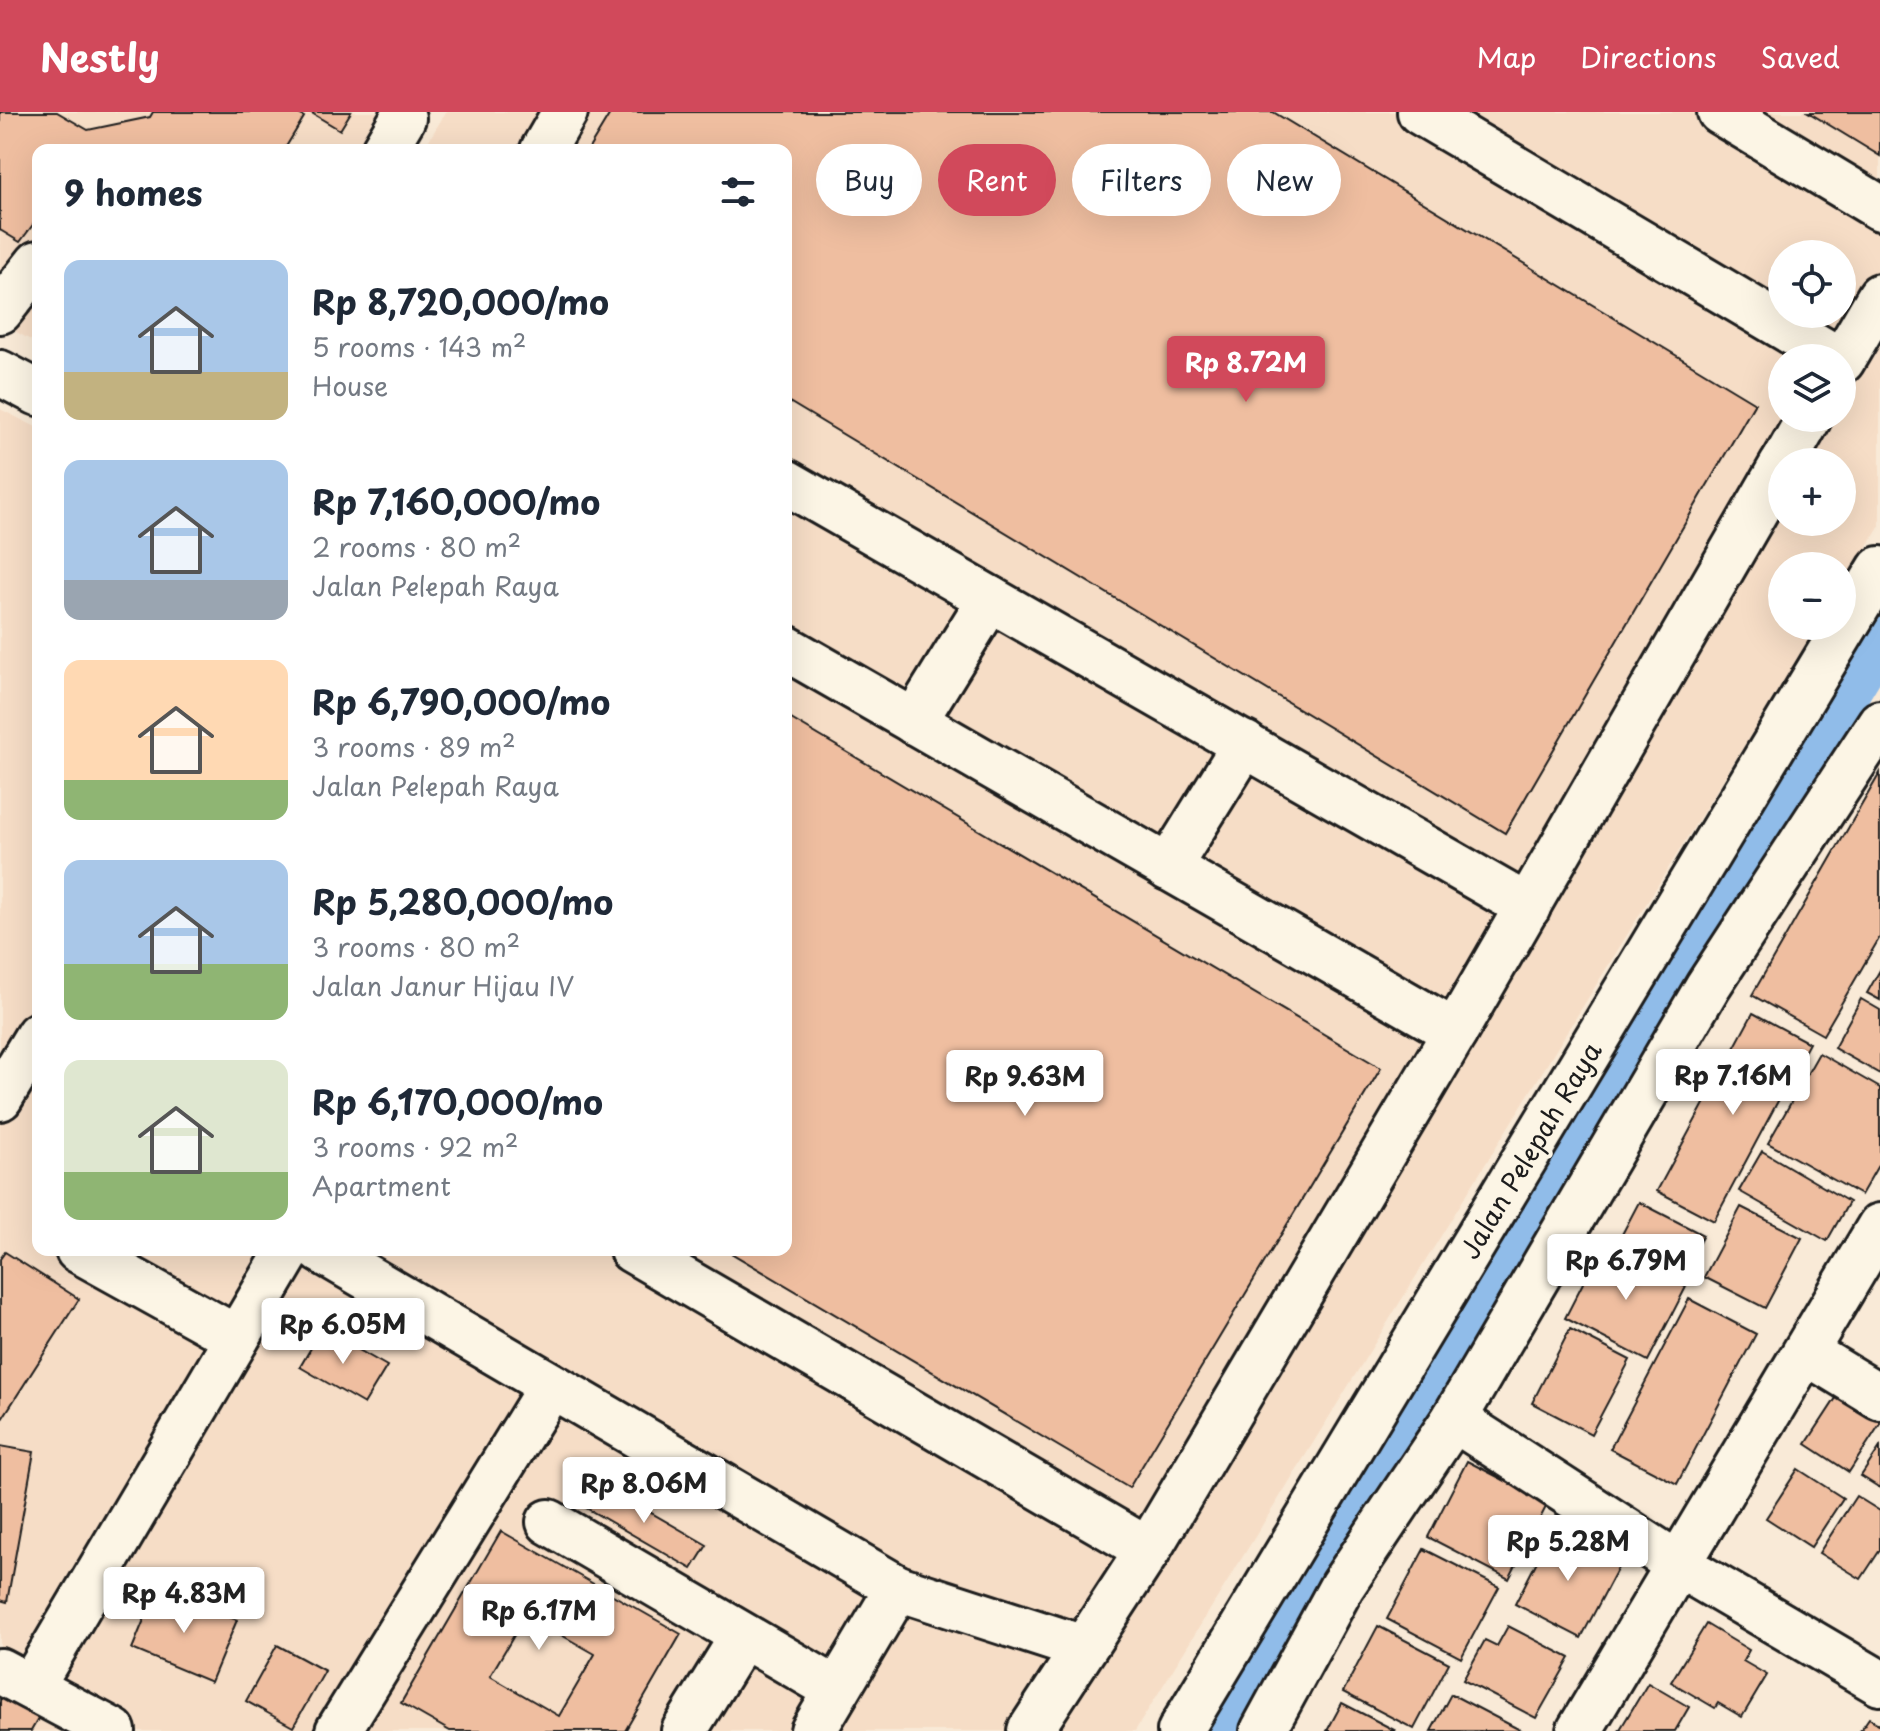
<!DOCTYPE html>
<meta charset="utf-8">
<style>
body{margin:0;font-family:"Playpen Sans",sans-serif;background:#f2f2f3;color:#1f2937;height:100vh;display:flex;flex-direction:column;font-size:30px;white-space:nowrap}
*{box-sizing:border-box;margin:0}
p{font-size:26px;color:#747a83}
.icon{flex:none;width:44px;height:44px;fill:none;stroke:currentColor;stroke-width:2;stroke-linecap:round;stroke-linejoin:round}
.map{position:relative;flex:1;overflow:hidden}
.details{position:absolute;left:32px;top:32px;width:760px;height:1112px;display:flex;flex-direction:column;background:#fff;border-radius:16px;box-shadow:0 8px 32px #0002}
.details>*{flex:none}
.top-card{position:absolute;left:816px;top:32px;width:760px;height:72px;display:flex;gap:16px}
.buttons{position:absolute;left:1768px;top:128px;display:grid;gap:16px}
.buttons a{display:grid;place-items:center;width:88px;height:88px;border-radius:50%;background:#fff;box-shadow:0 8px 32px #0002;font-size:40px}
.price{position:absolute;translate:-50% -68px;padding:0 18px;border-radius:8px;background:#fff;color:#222;font-size:26px;line-height:52px;filter:drop-shadow(0 2px 4px #0008)}
.price::after{content:'';position:absolute;left:50%;top:48px;width:24px;height:18px;margin-left:-12px;background:inherit;clip-path:polygon(0 0,100% 0,50% 100%)}
.price.on{background:#d1495b;color:#fff}
ul{padding:0;list-style:none}
li{display:flex;align-items:center;gap:24px;height:200px;padding:0 32px}
li span{display:grid;place-items:center;flex:none;width:224px;height:160px;border-radius:16px;color:#555}
li>.icon{margin-inline-start:auto}
span .icon{width:96px;height:96px;fill:#fffc;stroke-width:1}
li b{font-size:34px}
h2{display:flex;justify-content:space-between;align-items:center;height:96px;padding:0 32px;font-size:34px}
.pill{padding:0 28px;border-radius:36px;background:#fff;box-shadow:0 8px 32px #0002;font-size:28px;line-height:72px}
.pill.on{background:#d1495b;color:#fff}
header{display:flex;align-items:center;gap:48px;box-sizing:border-box;height:112px;padding:0 40px;background:#d1495b;color:#fff}
header strong{font-size:38px}
nav{display:flex;gap:44px;margin-inline-start:auto;font-size:28px}
.map>svg:first-child{display:block}
</style>
<header>
<strong>Nestly</strong>
<nav><a>Map</a><a>Directions</a><a>Saved</a></nav>
</header>
<div class="map">
<svg width="1880" height="1619" viewBox="0 0 1880 1619">
<rect width="100%" height="100%" fill="#f9ead7"/>
<filter id="ink" filterUnits="userSpaceOnUse"><feTurbulence type="fractalNoise" baseFrequency=".0125" numOctaves="2"/><feDisplacementMap in="SourceGraphic" scale="16" xChannelSelector="R" yChannelSelector="G"/><feConvolveMatrix kernelMatrix="1 2 1 2 8 2 1 2 1" color-interpolation-filters="sRGB"/></filter>
<g filter="url(#ink)">
<!-- built -->
<g fill="#f6ddc6" fill-rule="evenodd">
<path d="M0,0H377L356,38H38V232L0,211Z"/>
<path d="M446,0H1880V414L1842,475V454H1782V514H1818L1135,1619H0V297L38,316V1138H786V38H423ZM1782,142H1842V202H1782ZM1782,246H1842V306H1782ZM1782,350H1842V410H1782Z"/>
</g>
<g fill="none" stroke-linecap="round" stroke-linejoin="round">
<!-- river -->
<path stroke="#90bce9" stroke-width="62" d="M1209,1619L1880,510"/>
</g>
<!-- building -->
<g fill="#efbea0" stroke="#1c1c1c" stroke-width="2" fill-rule="evenodd">
<path d="M0,0H57L88,18L150,5L153,0H295L304,5L284,38H38V106L20,130L0,118Z"/>
<path d="M310,0H351L340,18Z"/>
<path d="M611,0H1273L1755,291L1505,721L786,288V38H588Z"/>
<path d="M1808,0H1880V44Z"/>
<path d="M786,604L1381,956L1129,1376L726,1138H786Z"/>
<path d="M1880,661V825L1823,923L1752,883Z"/>
<path d="M1880,858V888L1867,881Z"/>
<path d="M1861,887L1880,898V962L1834,936Z"/>
<path d="M1753,901L1809,931L1714,1109L1657,1079Z"/>
<path d="M1819,941L1880,976V1050L1861,1083L1768,1031Z"/>
<path d="M1762,1039L1849,1090L1827,1129L1739,1079Z"/>
<path d="M1639,1090L1703,1123L1683,1162L1619,1128Z"/>
<path d="M1741,1095L1802,1126L1765,1196L1704,1165Z"/>
<path d="M1603,1132L1686,1175L1648,1249L1565,1206Z"/>
<path d="M5,1140L79,1187L0,1310V1147Z"/>
<path d="M1689,1187L1756,1222L1677,1372L1610,1337Z"/>
<path d="M322,1217L387,1254L364,1292L300,1255Z"/>
<path d="M1570,1217L1630,1248L1591,1322L1532,1291Z"/>
<path d="M1840,1280L1880,1306V1312L1849,1360L1806,1332Z"/>
<path d="M0,1334L34,1340L7,1490L0,1488Z"/>
<path d="M1880,1335V1376L1861,1364Z"/>
<path d="M1467,1349L1548,1391L1509,1467L1428,1425Z"/>
<path d="M1798,1357L1843,1386L1811,1435L1766,1406Z"/>
<path d="M596,1369L707,1433L692,1457L581,1393Z"/>
<path d="M1856,1384L1880,1399V1438L1861,1467L1819,1441Z"/>
<path d="M1554,1416L1621,1450L1581,1526L1515,1492Z"/>
<path d="M501,1419L681,1522L625,1619H450L401,1591ZM526,1503L595,1542L559,1604L490,1564Z"/>
<path d="M1424,1437L1499,1475L1461,1546L1387,1507Z"/>
<path d="M157,1476L237,1508L211,1570L132,1537Z"/>
<path d="M1706,1512L1749,1538L1743,1549L1767,1563L1742,1605L1718,1591L1715,1596L1671,1570Z"/>
<path d="M1378,1514L1449,1551L1414,1617L1343,1580Z"/>
<path d="M1508,1514L1570,1546L1536,1606L1463,1568L1485,1528L1497,1534Z"/>
<path d="M277,1533L325,1559L293,1615L246,1589Z"/>
<path d="M1648,1571L1689,1595L1675,1619H1619Z"/>
<path d="M0,1576L42,1600L31,1619H0Z"/>
<path d="M1451,1582L1522,1619H1431Z"/>
<path d="M1342,1591L1396,1619H1327Z"/>
<path d="M1869,1606L1880,1613V1619H1860Z"/>
</g>
<g fill="none" stroke-linecap="round" stroke-linejoin="round">
<defs>
<g id="minor">
<path d="M1420,0L1836,246"/>
<path d="M1720,0L1880,96"/>
<path d="M384,38L403,6"/>
<path d="M543,38L565,0"/>
<path d="M0,199L38,151"/>
<path d="M1842,249L1880,184"/>
<path d="M0,261L38,281"/>
<path d="M1784,350L1809,306"/>
<path d="M786,370L1528,795"/>
<path d="M786,536L1455,920"/>
<path d="M914,610L990,487"/>
<path d="M1168,756L1245,632"/>
<path d="M0,986L38,923"/>
<path d="M78,1138L235,1225"/>
<path d="M320,1138L898,1476L1083,1536"/>
<path d="M632,1138L1148,1438"/>
<path d="M1806,1240L1880,1285"/>
<path d="M1454,1307L1679,1453L1880,1571"/>
<path d="M549,1410L837,1578"/>
<path d="M0,1559L113,1619"/>
<path d="M31,1575L289,1138"/>
<path d="M338,1619L551,1274"/>
<path d="M684,1619L742,1525"/>
<path d="M813,1619L898,1476"/>
<path d="M1030,1619L1148,1438L1455,920L1782,353"/>
<path d="M1180,1619L1880,457"/>
<path d="M1263,1619L1342,1474L1454,1307L1708,874L1880,611"/>
<path d="M1579,1619L1880,1114"/>
</g>
</defs>
<!-- minor casing -->
<use href="#minor" stroke="#1c1c1c" stroke-width="50"/>
<!-- minor -->
<use href="#minor" stroke="#fcf5e5" stroke-width="44"/>
</g>
</g>
<g text-anchor="middle" dominant-baseline="central" stroke-width="8" stroke-linejoin="round" paint-order="stroke">
<!-- street labels -->
<g font-size="26" fill="#1c1c1c" stroke="#fcf5e5">
<text transform="translate(1530 1038) rotate(-59)">Jalan Pelepah Raya</text>
</g>
</g>
</svg>
<div class="buttons">
<a><svg class="icon" aria-label="locate" viewBox="0 0 24 24"><circle cx="12" cy="12" r="6"/><path d="M12 2v4M12 18v4M2 12h4M18 12h4"/></svg></a>
<a><svg class="icon" aria-label="layers" viewBox="0 0 24 24"><path d="M12 4l9 5-9 5-9-5zM3 14l9 5 9-5"/></svg></a>
<a>+</a>
<a>−</a>
</div>
<b class="price on" style="left:1246px;top:292px">Rp 8.72M</b>
<b class="price" style="left:1733px;top:1005px">Rp 7.16M</b>
<b class="price" style="left:1025px;top:1006px">Rp 9.63M</b>
<b class="price" style="left:1626px;top:1190px">Rp 6.79M</b>
<b class="price" style="left:343px;top:1254px">Rp 6.05M</b>
<b class="price" style="left:644px;top:1413px">Rp 8.06M</b>
<b class="price" style="left:1568px;top:1471px">Rp 5.28M</b>
<b class="price" style="left:184px;top:1523px">Rp 4.83M</b>
<b class="price" style="left:539px;top:1540px">Rp 6.17M</b>
<div class="top-card">
<a class="pill">Buy</a>
<a class="pill on">Rent</a>
<a class="pill">Filters</a>
<a class="pill">New</a>
</div>
<section class="details">
<h2>9 homes<svg class="icon" aria-label="filters" viewBox="0 0 24 24"><path d="M4 7h16M4 17h16"/><circle cx="9" cy="7" r="2"/><circle cx="15" cy="17" r="2"/></svg></h2>
<ul>
<li><span style="background:linear-gradient(#a9c7e8 70%,#c2b280 0)"><svg class="icon" aria-label="home" viewBox="0 0 24 24"><path d="M3 11l9-7 9 7M6 9v11h12V9"/></svg></span><div><b>Rp 8,720,000/mo</b><p>5 rooms · 143 m²</p><p>House</p></div></li>
<li><span style="background:linear-gradient(#a9c7e8 75%,#9aa5b1 0)"><svg class="icon" aria-label="home" viewBox="0 0 24 24"><path d="M3 11l9-7 9 7M6 9v11h12V9"/></svg></span><div><b>Rp 7,160,000/mo</b><p>2 rooms · 80 m²</p><p>Jalan Pelepah Raya</p></div></li>
<li><span style="background:linear-gradient(#ffd9b3 75%,#8fb573 0)"><svg class="icon" aria-label="home" viewBox="0 0 24 24"><path d="M3 11l9-7 9 7M6 9v11h12V9"/></svg></span><div><b>Rp 6,790,000/mo</b><p>3 rooms · 89 m²</p><p>Jalan Pelepah Raya</p></div></li>
<li><span style="background:linear-gradient(#a9c7e8 65%,#8fb573 0)"><svg class="icon" aria-label="home" viewBox="0 0 24 24"><path d="M3 11l9-7 9 7M6 9v11h12V9"/></svg></span><div><b>Rp 5,280,000/mo</b><p>3 rooms · 80 m²</p><p>Jalan Janur Hijau IV</p></div></li>
<li><span style="background:linear-gradient(#dfe7d0 70%,#8fb573 0)"><svg class="icon" aria-label="home" viewBox="0 0 24 24"><path d="M3 11l9-7 9 7M6 9v11h12V9"/></svg></span><div><b>Rp 6,170,000/mo</b><p>3 rooms · 92 m²</p><p>Apartment</p></div></li>
</ul>
</section>
</div>
